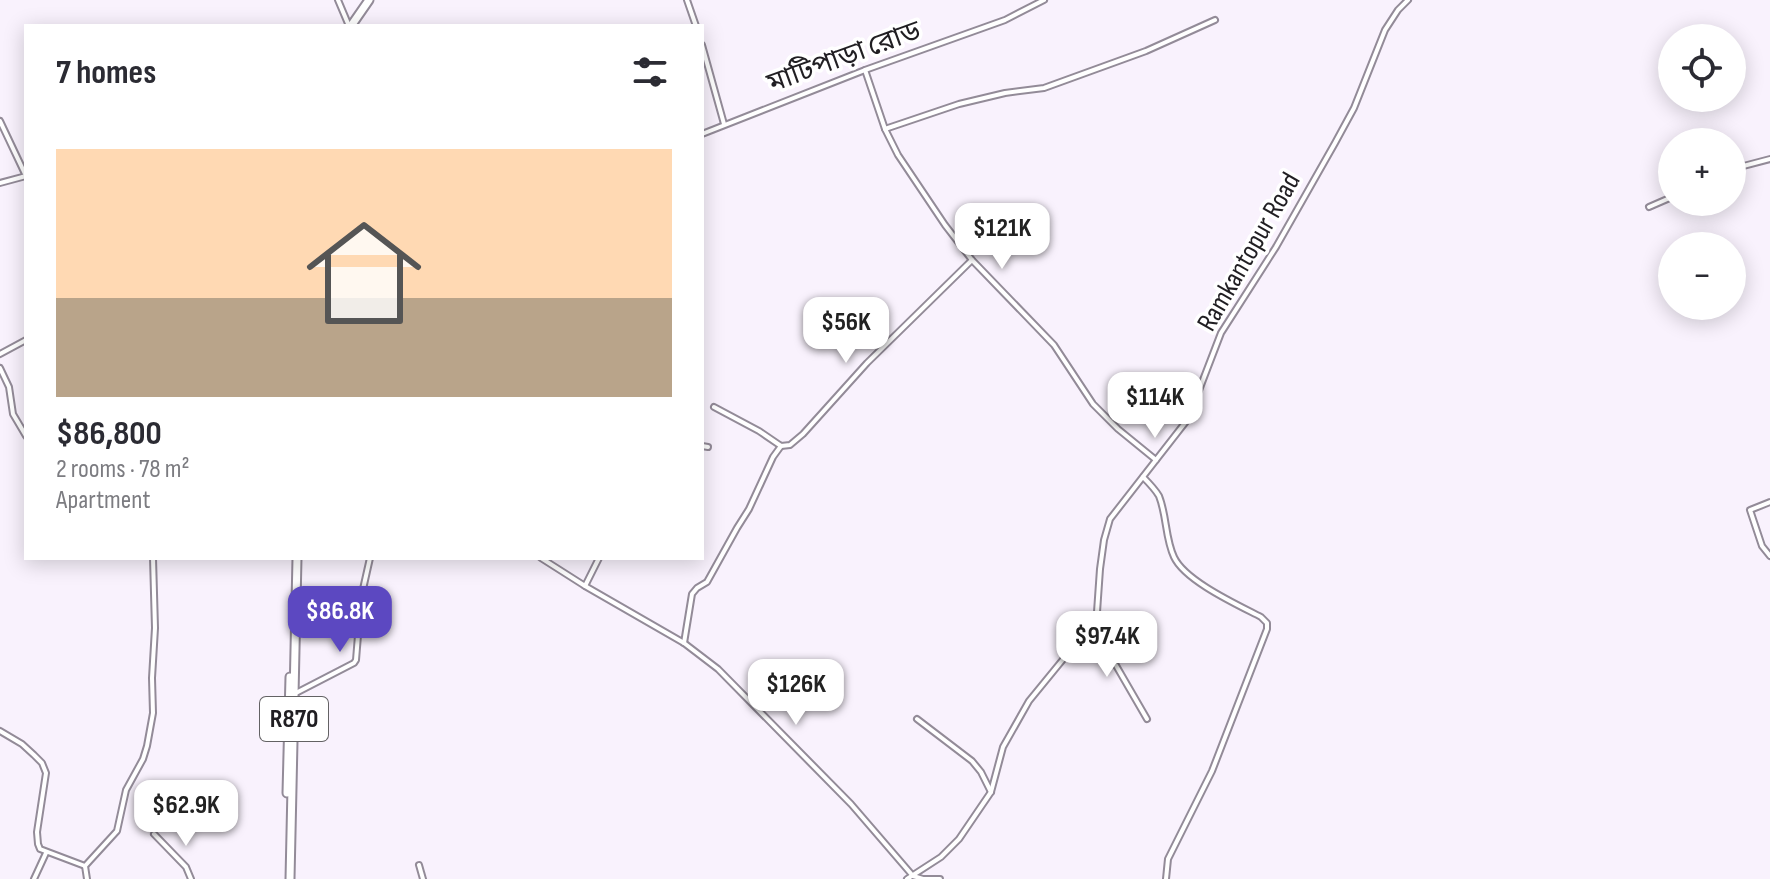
<!DOCTYPE html>
<meta charset="utf-8">
<style>
body{margin:0;font-family:"Sofia Sans Condensed","Noto Sans Bengali",sans-serif;background:#f7f7f7;color:#2b2b33;height:100vh;display:flex;flex-direction:column;font-size:30px;white-space:nowrap}
*{box-sizing:border-box;margin:0}
p{font-size:26px;color:#7c7c81}
.icon{flex:none;width:44px;height:44px;fill:none;stroke:currentColor;stroke-width:2;stroke-linecap:round;stroke-linejoin:round}
.map{position:relative;flex:1;overflow:hidden}
.details{position:absolute;left:24px;top:24px;width:680px;height:536px;display:flex;flex-direction:column;background:#fff;border-radius:0px;box-shadow:0 4px 20px #0003}
.details>*{flex:none}
.tools{position:absolute;left:1658px;top:24px;display:grid;gap:16px}
.tools a{display:grid;place-items:center;width:88px;height:88px;border-radius:50%;background:#fff;box-shadow:0 4px 20px #0003;font-size:40px}
.price{position:absolute;translate:-50% -68px;padding:0 18px;border-radius:16px;background:#fff;color:#222;font-size:26px;line-height:52px;filter:drop-shadow(0 2px 4px #0008)}
.price::after{content:'';position:absolute;left:50%;top:48px;width:24px;height:18px;margin-left:-12px;background:inherit;clip-path:polygon(0 0,100% 0,50% 100%)}
.price.selected{background:#5c48c1;color:#fff}
ul{padding:0;list-style:none}
li{display:grid;align-content:center;gap:16px;height:424px;padding:0 32px}
li span{display:grid;place-items:center;height:248px;border-radius:0px;color:#555}
li>.icon{margin-inline-start:auto}
span .icon{width:144px;height:144px;fill:#fffc;stroke-width:1}
li b{font-size:34px}
h2{display:flex;justify-content:space-between;align-items:center;height:96px;padding:0 32px;font-size:34px}
.map>svg:first-child{display:block}
</style>
<div class="map">
<svg width="1770" height="879" viewBox="0 0 1770 879">
<rect width="100%" height="100%" fill="#f9f2fd"/>
<g fill="none" stroke-linecap="round" stroke-linejoin="round">
<defs>
<g id="minor">
<path d="M338,0L349,26"/>
<path d="M687,0L696,26"/>
<path d="M702,45L724,124"/>
<path d="M865,70L885,129L898,155L945,225L972,260L1054,345L1093,404L1118,429L1156,460"/>
<path d="M0,121L26,176"/>
<path d="M885,129L959,104L1005,93L1044,88L1146,51L1215,20"/>
<path d="M702,134L865,70L1005,20L1044,0"/>
<path d="M1732,169L1770,159"/>
<path d="M0,183L26,176"/>
<path d="M1649,207L1672,197"/>
<path d="M0,354L26,340"/>
<path d="M0,368L9,387L13,414L26,436"/>
<path d="M714,407L759,431L781,446L790,445L803,434L867,363L972,260"/>
<path d="M702,446L708,447"/>
<path d="M1143,477C1149,483 1155,489 1159,496C1167,516 1165,538 1174,557C1185,581 1238,605 1261,617L1267,623V629L1212,771L1168,859L1166,879"/>
<path d="M1770,502L1750,510L1762,546L1770,556"/>
<path d="M541,558L585,586L684,643L718,669L851,804L913,876L923,879H940"/>
<path d="M585,586L599,558"/>
<path d="M297,602L320,596L361,598L370,558"/>
<path d="M1092,624L1147,719"/>
<path d="M684,643L692,594L697,588L707,582L737,528L749,509L773,457L781,446"/>
<path d="M294,694L354,663L356,660L361,598"/>
<path d="M917,719L972,761L981,772L991,792"/>
<path d="M0,731L22,744L34,755L42,763L46,773L37,832L38,844L40,849L85,866"/>
<path d="M154,834L186,867L191,879"/>
<path d="M419,865L423,879"/>
<path d="M85,866L117,831L126,790L143,759L147,746L153,713L152,678L155,628L153,558"/>
<path d="M85,866L87,879"/>
<path d="M34,879L46,853"/>
<path d="M907,879L941,857L959,839L991,792L1003,747L1029,701L1092,624L1097,612L1100,569L1104,540L1110,519L1188,419L1221,333L1276,247L1335,143L1354,108L1385,30L1398,10L1408,0"/>
</g>
<g id="primary">
<path d="M351,26L369,0"/>
<path d="M287,793L290,677"/>
<path d="M290,879L297,558"/>
</g>
</defs>
<!-- minor casing -->
<use href="#minor" stroke="#938b98" stroke-width="8"/>
<!-- primary casing -->
<use href="#primary" stroke="#938b98" stroke-width="11"/>
<!-- minor -->
<use href="#minor" stroke="#fff" stroke-width="4"/>
<!-- primary -->
<use href="#primary" stroke="#fff" stroke-width="7"/>
</g>
<g text-anchor="middle" dominant-baseline="central" stroke-width="7" stroke-linejoin="round" paint-order="stroke">
<!-- shield labels -->
<rect fill="#fff" stroke="#636264" stroke-width="2" x="260" y="697" width="68" height="44" rx="6"/>
<g font-size="26" font-weight="bold" fill="#201e22">
<text x="294" y="719">R870</text>
</g>
<!-- street labels -->
<g font-size="28" fill="#201e22" stroke="#fff">
<text transform="translate(844 57) rotate(-20)">মাটিপাড়া রোড</text>
<text transform="translate(1249 252) rotate(-60)">Ramkantopur Road</text>
</g>
</g>
</svg>
<div class="tools">
<a><svg class="icon" aria-label="locate" viewBox="0 0 24 24"><circle cx="12" cy="12" r="6"/><path d="M12 2v4M12 18v4M2 12h4M18 12h4"/></svg></a>
<a>+</a>
<a>−</a>
</div>
<b class="price" style="left:1002px;top:271px">$121K</b>
<b class="price" style="left:846px;top:365px">$56K</b>
<b class="price" style="left:1155px;top:440px">$114K</b>
<b class="price selected" style="left:340px;top:654px">$86.8K</b>
<b class="price" style="left:1107px;top:679px">$97.4K</b>
<b class="price" style="left:796px;top:727px">$126K</b>
<b class="price" style="left:186px;top:848px">$62.9K</b>
<section class="details">
<h2>7 homes<svg class="icon" aria-label="filters" viewBox="0 0 24 24"><path d="M4 7h16M4 17h16"/><circle cx="9" cy="7" r="2"/><circle cx="15" cy="17" r="2"/></svg></h2>
<ul>
<li><span style="background:linear-gradient(#ffd9b3 60%,#b9a48a 0)"><svg class="icon" aria-label="home" viewBox="0 0 24 24"><path d="M3 11l9-7 9 7M6 9v11h12V9"/></svg></span><div><b>$86,800</b><p>2 rooms · 78 m²</p><p>Apartment</p></div></li>
</ul>
</section>
</div>
